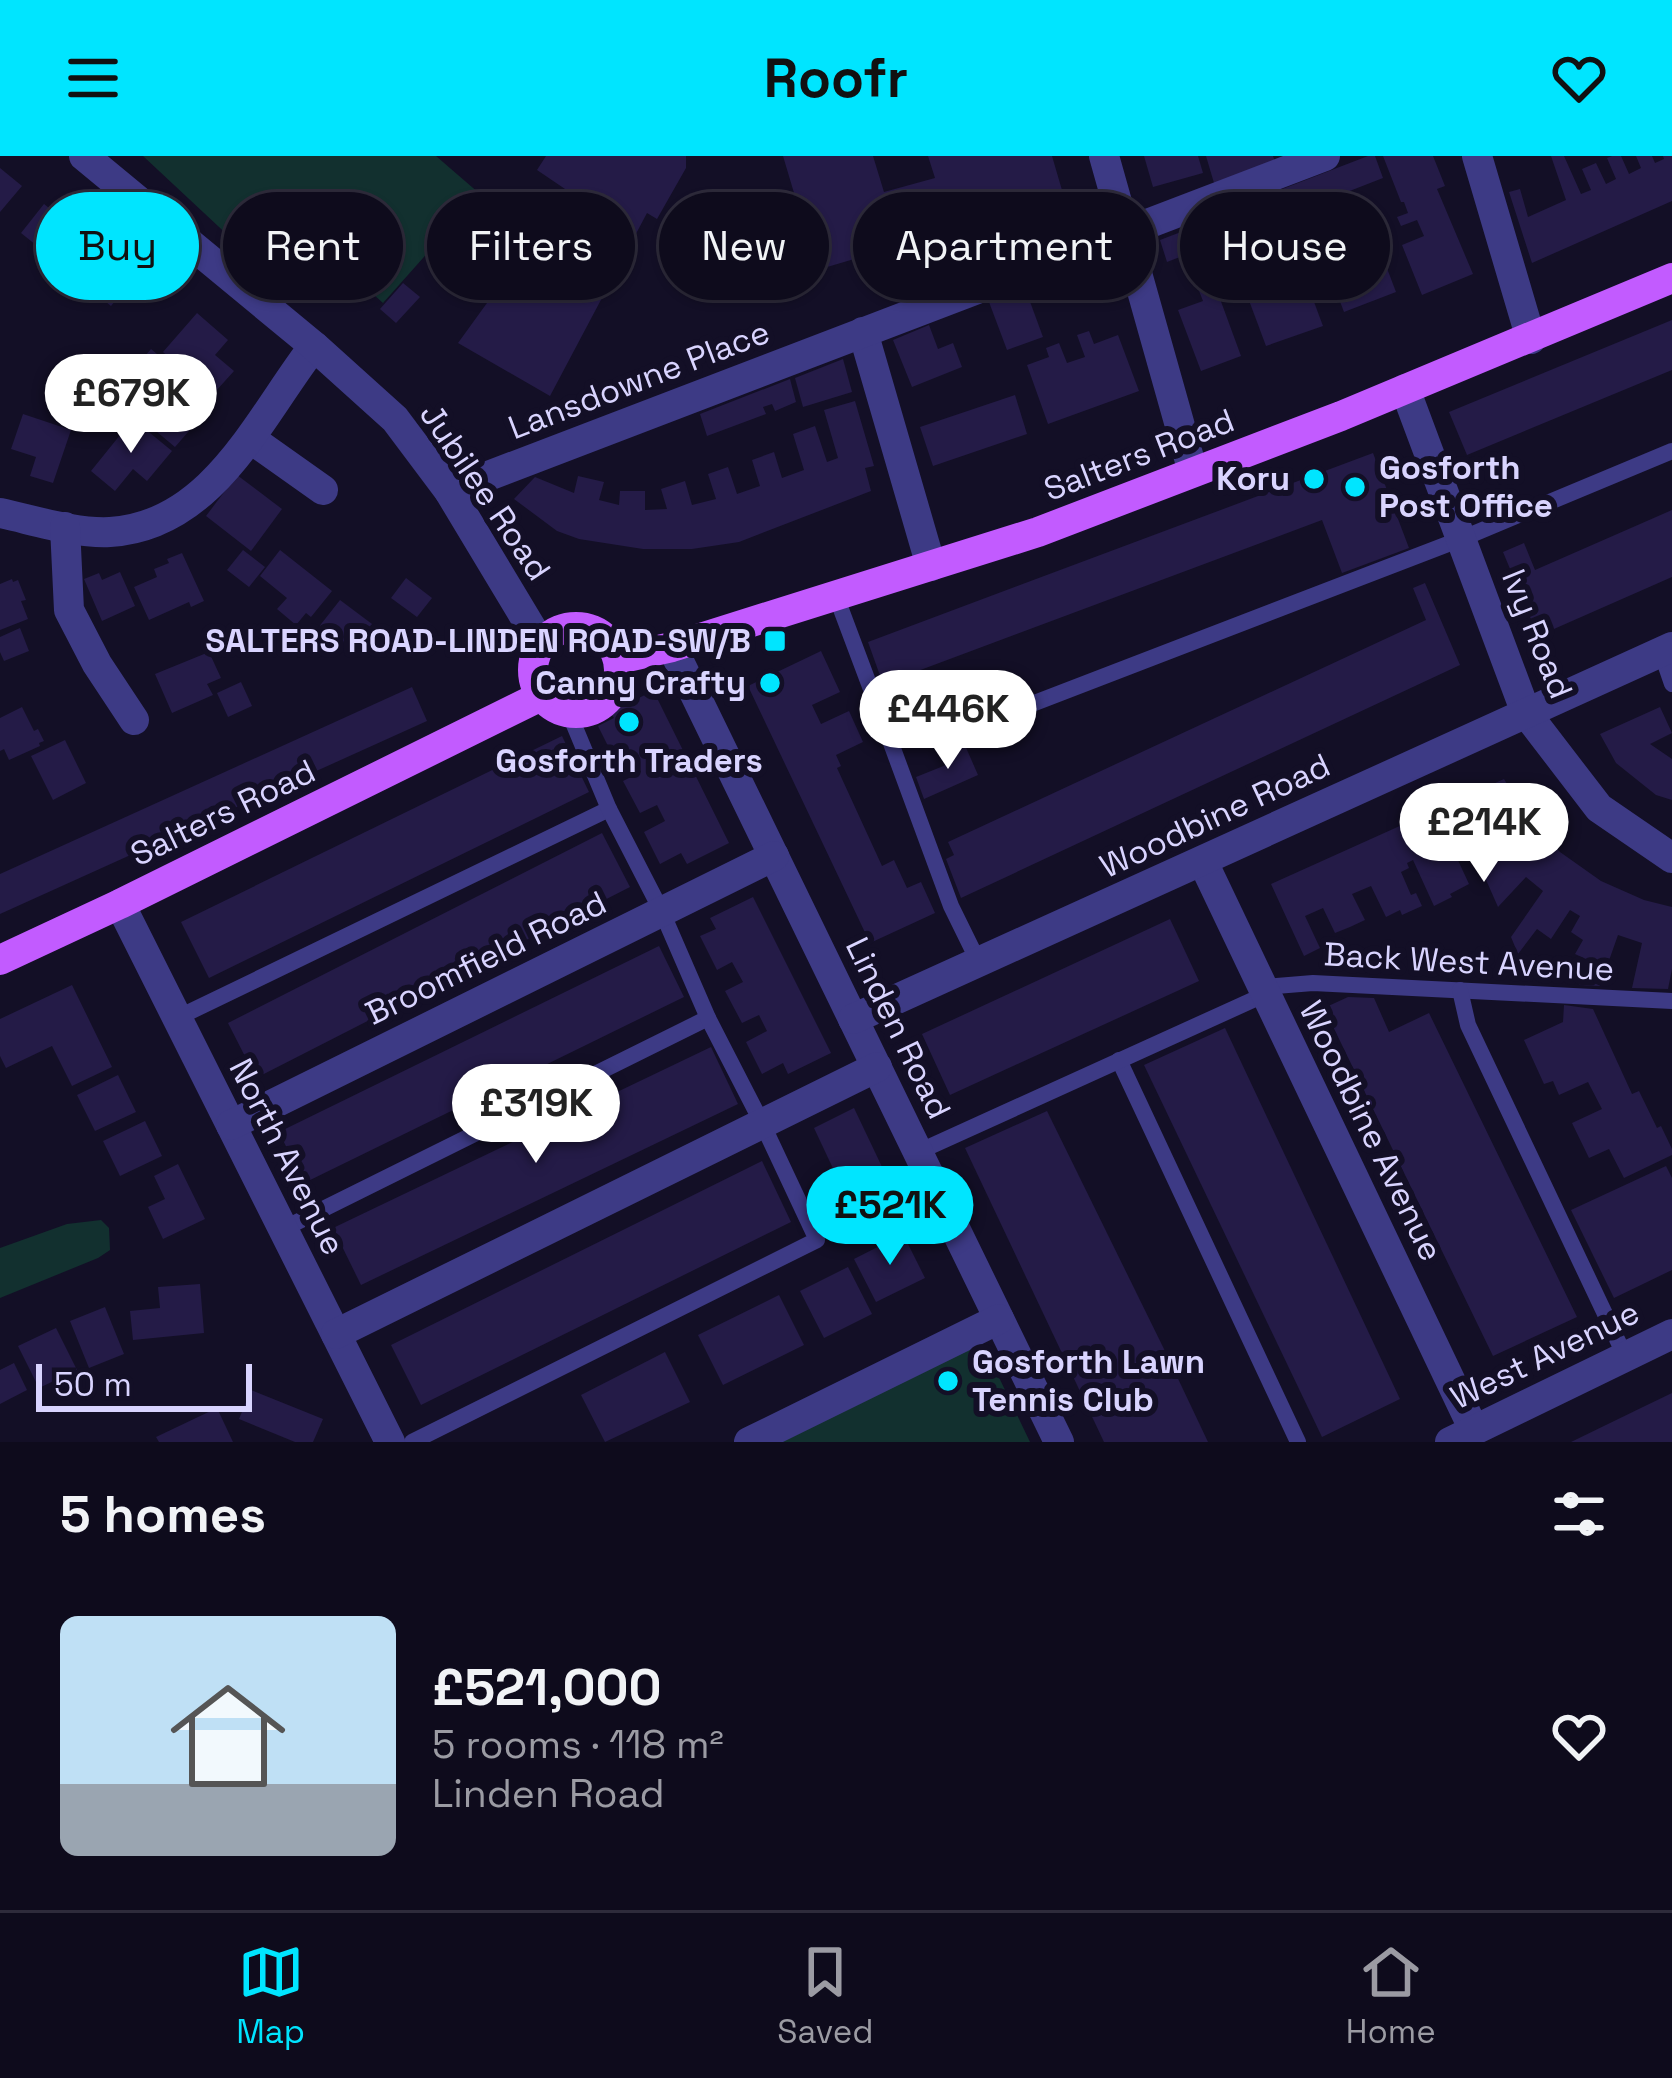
<!DOCTYPE html>
<meta charset="utf-8">
<style>
body{margin:0;font-family:"Space Grotesk",sans-serif;background:#171425;color:#f1f3f6;height:100vh;display:flex;flex-direction:column;font-size:45px;white-space:nowrap}
*{box-sizing:border-box;margin:0}
p{font-size:39px;color:#9b9ba3}
.icon{flex:none;width:66px;height:66px;fill:none;stroke:currentColor;stroke-width:2;stroke-linecap:round;stroke-linejoin:round}
.map{position:relative;height:1286px;overflow:hidden}
.details{display:flex;flex-direction:column;background:#0e0b1c;flex:1}
.details>*{flex:none}
.banner{position:absolute;left:36px;top:36px;width:1602px;height:108px;display:flex;gap:24px}
.scale{position:absolute;left:36px;bottom:30px;width:216px;box-sizing:border-box;padding-left:12px;border:6px solid #d9d4ff;border-top:0;font-size:33px;line-height:42px;white-space:nowrap;color:#d9d4ff;-webkit-text-stroke:9px #130f26;paint-order:stroke}
.price{position:absolute;translate:-50% -102px;padding:0 27px;border-radius:42px;background:#fff;color:#222;font-size:39px;line-height:78px;filter:drop-shadow(0 3px 6px #0008)}
.price::after{content:'';position:absolute;left:50%;top:72px;width:36px;height:27px;margin-left:-18px;background:inherit;clip-path:polygon(0 0,100% 0,50% 100%)}
.price.on{background:#00e5ff;color:#111}
ul{padding:0;list-style:none}
li{display:flex;align-items:center;gap:36px;height:300px;padding:0 60px}
li+li{border-top:3px solid #2e2b3b}
li span{display:grid;place-items:center;flex:none;width:336px;height:240px;border-radius:18px;color:#555}
li>.icon{margin-inline-start:auto}
span .icon{width:144px;height:144px;fill:#fffc;stroke-width:1}
li b{font-size:51px}
h2{display:flex;justify-content:space-between;align-items:center;height:144px;padding:0 60px;font-size:51px}
.chip{padding:0 42px;border-radius:54px;background:#0e0b1c;box-shadow:0 3px 9px #0004,0 0 0 3px #2e2b3b;font-size:42px;line-height:108px}
.chip.on{background:#00e5ff;color:#111}
header{display:flex;justify-content:space-between;align-items:center;height:156px;padding:0 60px;background:#00e5ff;color:#111;font-size:54px;font-weight:700}
.menu{display:flex;justify-content:space-around;align-items:center;height:168px;border-top:3px solid #2e2b3b;background:#0e0b1c;font-size:33px;color:#9b9ba3}
.menu a{display:grid;justify-items:center;gap:6px}
.menu .on{color:#00e5ff}
.map>svg:first-child{display:block}
</style>
<header><svg class="icon" aria-label="menu" viewBox="0 0 24 24"><path d="M4 6h16M4 12h16M4 18h16"/></svg>Roofr<svg class="icon" aria-label="heart" viewBox="0 0 24 24"><path d="M12 20l-8-8c-3-5 5-10 8-4 3-6 11-1 8 4z"/></svg></header>
<div class="map">
<svg width="1672" height="1286" viewBox="0 0 1672 1286">
<rect width="100%" height="100%" fill="#130f26"/>
<!-- green -->
<g fill="#12302f">
<path d="M143,0H436L480,38L383,147L270,46L234,85Z"/>
<path d="M101,1064L109,1072L110,1094L98,1102L0,1142V1092L67,1068Z"/>
<path d="M981,1184L1030,1286H772Z"/>
</g>
<!-- building -->
<g fill="#241b47">
<path d="M546,0H686V12L657,63L647,57L550,240L458,187L568,35L537,14Z"/>
<path d="M783,0H873L884,36L935,22L928,0H1052L1064,41L817,114Z"/>
<path d="M1144,0H1198L1203,17L1153,31Z"/>
<path d="M1206,0H1273L1276,9L1214,27Z"/>
<path d="M1368,0H1375L1383,22L1167,106L1160,84L1194,71L1192,68Z"/>
<path d="M1383,0H1433L1445,30L1437,33L1473,118L1422,139L1402,89L1424,80L1417,64L1401,70L1397,61L1408,57L1404,46H1401Z"/>
<path d="M1551,0H1564L1581,38L1591,34L1582,13L1596,7L1606,28L1616,23L1607,2L1612,0H1621L1629,18L1641,12L1636,0H1652L1655,7L1664,3L1663,0H1672V45L1532,107L1509,36L1520,33L1528,61L1566,44Z"/>
<path d="M0,12L22,30L0,56Z"/>
<path d="M44,48L80,77L56,105L21,77Z"/>
<path d="M1377,86L1396,136L1344,156L1325,106Z"/>
<path d="M98,94L133,123L111,150L76,121Z"/>
<path d="M1298,103L1323,170L1266,190L1241,123Z"/>
<path d="M1086,108L1094,128L1053,144L1046,124Z"/>
<path d="M1212,121L1241,200L1201,215L1178,154L1203,145L1196,127Z"/>
<path d="M403,127L420,141L396,167L380,153Z"/>
<path d="M1025,132L1043,181L1007,194L989,146Z"/>
<path d="M197,157L228,184L215,199L234,215L215,236L194,218L191,221L163,196Z"/>
<path d="M1672,164V214L1467,299L1449,256Z"/>
<path d="M929,169L938,193L953,187L962,211L912,231L893,184Z"/>
<path d="M1089,175L1094,188L1118,179L1139,235L1048,268L1027,209L1049,201L1046,192L1059,187L1067,207L1085,201L1077,179Z"/>
<path d="M151,193L193,228L174,250L195,268L175,291L126,250L134,241L130,238L138,228L128,220Z"/>
<path d="M843,203L852,236L803,251L795,222Z"/>
<path d="M790,223L796,246L775,255L772,248L763,251L766,258L707,280L700,258Z"/>
<path d="M1015,239L1027,278L933,310L920,271Z"/>
<path d="M855,245L874,310L865,312L871,335L739,386L692,393H643L579,383L557,375L514,343L535,321L574,337L578,320L604,326L599,344L619,349L620,335H645V354L667,353L661,333L685,325L692,349L716,343L708,318L728,311L737,338L760,330L752,304L774,296L782,322L804,314L793,278L815,270L827,306L838,302L824,254Z"/>
<path d="M23,258L71,274L53,327L30,320L36,301L11,293Z"/>
<path d="M133,263L172,295L147,325L133,313L115,335L91,315Z"/>
<path d="M1373,297L1409,392L1342,417L1322,364L883,528L868,486Z"/>
<path d="M237,319L282,353L251,395L206,360Z"/>
<path d="M1672,354V421L1538,480L1503,396L1524,387L1535,414Z"/>
<path d="M243,394L265,411L249,431L227,414Z"/>
<path d="M280,394L332,435L311,461L306,457L296,469L277,453L287,442L260,420Z"/>
<path d="M182,397L204,445L191,451L189,446L149,464L134,431L157,421L154,413L169,407L167,403Z"/>
<path d="M120,416L135,450L102,465L84,423L99,417L102,424Z"/>
<path d="M406,422L432,442L417,461L391,442Z"/>
<path d="M12,423L13,426L18,424L26,444L21,445L28,463L0,474V428Z"/>
<path d="M1425,427L1460,509L961,742L946,703L954,699L948,686L1426,464L1413,432Z"/>
<path d="M340,444L372,468L350,497L318,472Z"/>
<path d="M20,472L29,495L4,505L0,496V481Z"/>
<path d="M821,495L840,536L812,549L821,568L849,555L863,586L836,599L841,610L837,612L882,710L894,704L907,732L921,726L935,757L870,787L748,530Z"/>
<path d="M209,496L221,522L207,528L213,539L172,557L155,518Z"/>
<path d="M241,526L252,550L228,561L217,537Z"/>
<path d="M412,531L427,565L0,758V718Z"/>
<path d="M647,538L657,542L729,687L687,708L681,697L660,708L644,676L665,665L657,649L640,657L623,625L641,616L637,609L631,596L615,604L598,570L614,562L610,556Z"/>
<path d="M22,551L34,575L38,573L44,585L39,587L40,590L9,604L4,593L0,595V562Z"/>
<path d="M1660,551L1672,577L1650,588L1672,603V644L1656,639L1616,607L1600,578Z"/>
<path d="M562,580L589,636L209,822L181,766Z"/>
<path d="M65,584L86,627L53,644L31,600Z"/>
<path d="M964,587L978,619L924,643L916,621L946,609L941,596Z"/>
<path d="M1504,623L1528,662L1560,696L1601,725L1644,744L1672,751V813L1668,833L1632,832L1642,787L1618,779L1600,830L1579,829L1590,805L1575,798L1583,784L1571,776L1580,760L1570,754L1551,783L1537,773L1518,798L1511,781L1543,735L1526,721L1498,751L1483,717L1503,698L1496,688L1503,683L1491,668L1481,674L1486,685L1476,690L1471,678L1450,687L1469,728L1450,738L1452,741L1434,750L1413,704L1407,707L1409,712L1401,716L1411,739L1416,737L1422,750L1402,759L1400,754L1386,761L1371,730L1352,738L1365,764L1350,771L1335,777L1323,752L1305,760L1320,792L1304,800L1271,728Z"/>
<path d="M602,677L630,731L256,922L228,867Z"/>
<path d="M753,741L831,897L788,918L783,907L762,918L746,886L767,875L759,859L742,867L725,835L743,826L732,806L717,814L700,780L716,773L710,762Z"/>
<path d="M1170,763L1199,825L950,939L922,878Z"/>
<path d="M659,790L684,841L304,1027L279,976Z"/>
<path d="M72,829L112,911L72,930L52,890L6,912L0,900V863Z"/>
<path d="M1348,841L1374,842L1389,876L1429,857L1577,1161L1493,1200L1324,852Z"/>
<path d="M1564,849L1593,853L1632,938L1639,935L1657,972L1661,970L1672,993V999L1624,1022L1609,993L1589,1002L1572,967L1602,953L1588,926L1559,939L1553,925L1544,928L1524,884L1563,866Z"/>
<path d="M1225,872L1400,1243L1322,1281L1144,909Z"/>
<path d="M711,891L738,948L361,1129L333,1072Z"/>
<path d="M118,919L136,956L95,975L77,939Z"/>
<path d="M854,952L903,1055L862,1074L814,972Z"/>
<path d="M1047,955L1163,1191L1208,1286H1104L965,992Z"/>
<path d="M145,965L162,1000L120,1020L103,985Z"/>
<path d="M762,1005L791,1066L421,1249L391,1189Z"/>
<path d="M178,1008L205,1063L163,1083L148,1051L165,1043L154,1020Z"/>
<path d="M1666,1010L1672,1022V1114L1614,1142L1571,1054Z"/>
<path d="M903,1078L925,1122L876,1146L854,1103Z"/>
<path d="M848,1111L872,1158L824,1182L800,1135Z"/>
<path d="M200,1128L204,1177L133,1184L130,1155L160,1152L158,1131Z"/>
<path d="M779,1139L804,1189L723,1229L698,1179Z"/>
<path d="M105,1151L124,1198L89,1212L70,1165Z"/>
<path d="M56,1172L77,1214L39,1232L18,1190Z"/>
<path d="M665,1196L690,1246L605,1286L581,1239Z"/>
<path d="M14,1207L27,1234L0,1248V1214Z"/>
<path d="M251,1234L323,1263L313,1286H295L239,1263Z"/>
<path d="M1672,1237V1286H1571L1645,1250Z"/>
<path d="M217,1252L233,1286H159L156,1281Z"/>
</g>
<g fill="none" stroke-linecap="round" stroke-linejoin="round">
<!-- service -->
<g stroke="#3d3a85" stroke-width="16">
<path d="M836,440L881,560L946,581L1461,383L1672,295"/>
<path d="M1661,496L1672,528"/>
<path d="M881,560L951,750L979,807"/>
<path d="M1263,831L1313,827L1672,845"/>
<path d="M1460,834L1468,869L1625,1200"/>
<path d="M177,862L609,653"/>
<path d="M1119,904L1298,1286"/>
<path d="M918,996L1266,838"/>
<path d="M283,1073L708,862"/>
<path d="M412,1286L817,1084L762,967L708,862L662,756L609,653L569,557"/>
</g>
<!-- minor -->
<g stroke="#3d3a85" stroke-width="30">
<path d="M1104,0L1193,316"/>
<path d="M1477,0L1531,183"/>
<path d="M863,176L931,410"/>
<path d="M1405,233L1526,557L1599,652L1672,702"/>
<path d="M251,283L323,334"/>
<path d="M449,335L1325,0"/>
<path d="M0,357C33,364 77,378 110,376C213,370 259,261 314,190"/>
<path d="M65,371L69,454L97,508L134,564"/>
<path d="M672,491L1059,1286"/>
<path d="M1203,706L1474,1274"/>
<path d="M120,748L390,1286"/>
<path d="M853,863L1672,491"/>
<path d="M231,969L774,700"/>
<path d="M336,1178L877,911"/>
<path d="M749,1286L999,1163"/>
<path d="M1450,1286L1672,1178"/>
</g>
<!-- tertiary -->
<path stroke="#3d3a85" stroke-width="30" d="M84,0L314,190L395,263L449,335L541,488"/>
<!-- primary -->
<g stroke="#c25bff" stroke-width="30">
<circle cx="576" cy="514" r="43"/>
<path d="M618,503L672,491L1038,376L1341,260L1672,122"/>
<path d="M0,804L120,748L541,540"/>
</g>
</g>
<!-- markers -->
<g fill="#00e5ff" stroke="#130f26" stroke-width="4.5">
<circle cx="1314" cy="323" r="12"/>
<circle cx="1355" cy="331" r="12"/>
<rect x="763" y="473" width="24" height="24" rx="6"/>
<circle cx="770" cy="527" r="12"/>
<circle cx="629" cy="566" r="12"/>
<circle cx="948" cy="1225" r="12"/>
</g>
<g text-anchor="middle" dominant-baseline="central" stroke-width="12" stroke-linejoin="round" paint-order="stroke">
<!-- street labels -->
<g font-size="33" fill="#d9d4ff" stroke="#130f26">
<text transform="translate(639 224) rotate(-21)">Lansdowne Place</text>
<text transform="translate(1139 299) rotate(-21)">Salters Road</text>
<text transform="translate(485 336) rotate(56)">Jubilee Road</text>
<text transform="translate(1537 478) rotate(68)">Ivy Road</text>
<text transform="translate(223 657) rotate(-26)">Salters Road</text>
<text transform="translate(1215 660) rotate(-25)">Woodbine Road</text>
<text transform="translate(486 802) rotate(-26)">Broomfield Road</text>
<text transform="translate(1469 806) rotate(3)">Back West Avenue</text>
<text transform="translate(898 872) rotate(64)">Linden Road</text>
<text transform="translate(1371 975) rotate(64)">Woodbine Avenue</text>
<text transform="translate(287 1001) rotate(63)">North Avenue</text>
<text transform="translate(1545 1199) rotate(-26)">West Avenue</text>
</g>
<!-- poi labels -->
<g font-size="33" font-weight="bold" fill="#d9d4ff" stroke="#130f26" text-anchor="end">
<text x="1379" y="312" text-anchor="start">Gosforth<tspan x="1379" dy="38">Post Office</tspan></text>
<text x="1290" y="323">Koru</text>
<text x="751" y="485">SALTERS ROAD-LINDEN ROAD-SW/B</text>
<text x="746" y="527">Canny Crafty</text>
<text x="629" y="605" text-anchor="middle">Gosforth Traders</text>
<text x="972" y="1206" text-anchor="start">Gosforth Lawn<tspan x="972" dy="38">Tennis Club</tspan></text>
</g>
</g>
</svg>
<div class="scale">50 m</div>
<b class="price" style="left:131px;top:300px">£679K</b>
<b class="price" style="left:948px;top:616px">£446K</b>
<b class="price" style="left:1484px;top:729px">£214K</b>
<b class="price" style="left:536px;top:1010px">£319K</b>
<b class="price on" style="left:890px;top:1112px">£521K</b>
<div class="banner">
<a class="chip on">Buy</a>
<a class="chip">Rent</a>
<a class="chip">Filters</a>
<a class="chip">New</a>
<a class="chip">Apartment</a>
<a class="chip">House</a>
</div>
</div>
<section class="details">
<h2>5 homes<svg class="icon" aria-label="filters" viewBox="0 0 24 24"><path d="M4 7h16M4 17h16"/><circle cx="9" cy="7" r="2"/><circle cx="15" cy="17" r="2"/></svg></h2>
<ul>
<li><span style="background:linear-gradient(#bfe0f5 70%,#9aa5b1 0)"><svg class="icon" aria-label="home" viewBox="0 0 24 24"><path d="M3 11l9-7 9 7M6 9v11h12V9"/></svg></span><div><b>£521,000</b><p>5 rooms · 118 m²</p><p>Linden Road</p></div><svg class="icon" aria-label="heart" viewBox="0 0 24 24"><path d="M12 20l-8-8c-3-5 5-10 8-4 3-6 11-1 8 4z"/></svg></li>
</ul>
</section>
<nav class="menu">
<a class="on"><svg class="icon" aria-label="map" viewBox="0 0 24 24"><path d="M3 6l6-2 6 2 6-2v14l-6 2-6-2-6 2zM9 4v14M15 6v14"/></svg>Map</a>
<a><svg class="icon" aria-label="saved" viewBox="0 0 24 24"><path d="M7 4h10v16l-5-4-5 4z"/></svg>Saved</a>
<a><svg class="icon" aria-label="home" viewBox="0 0 24 24"><path d="M3 11l9-7 9 7M6 9v11h12V9"/></svg>Home</a>
</nav>
